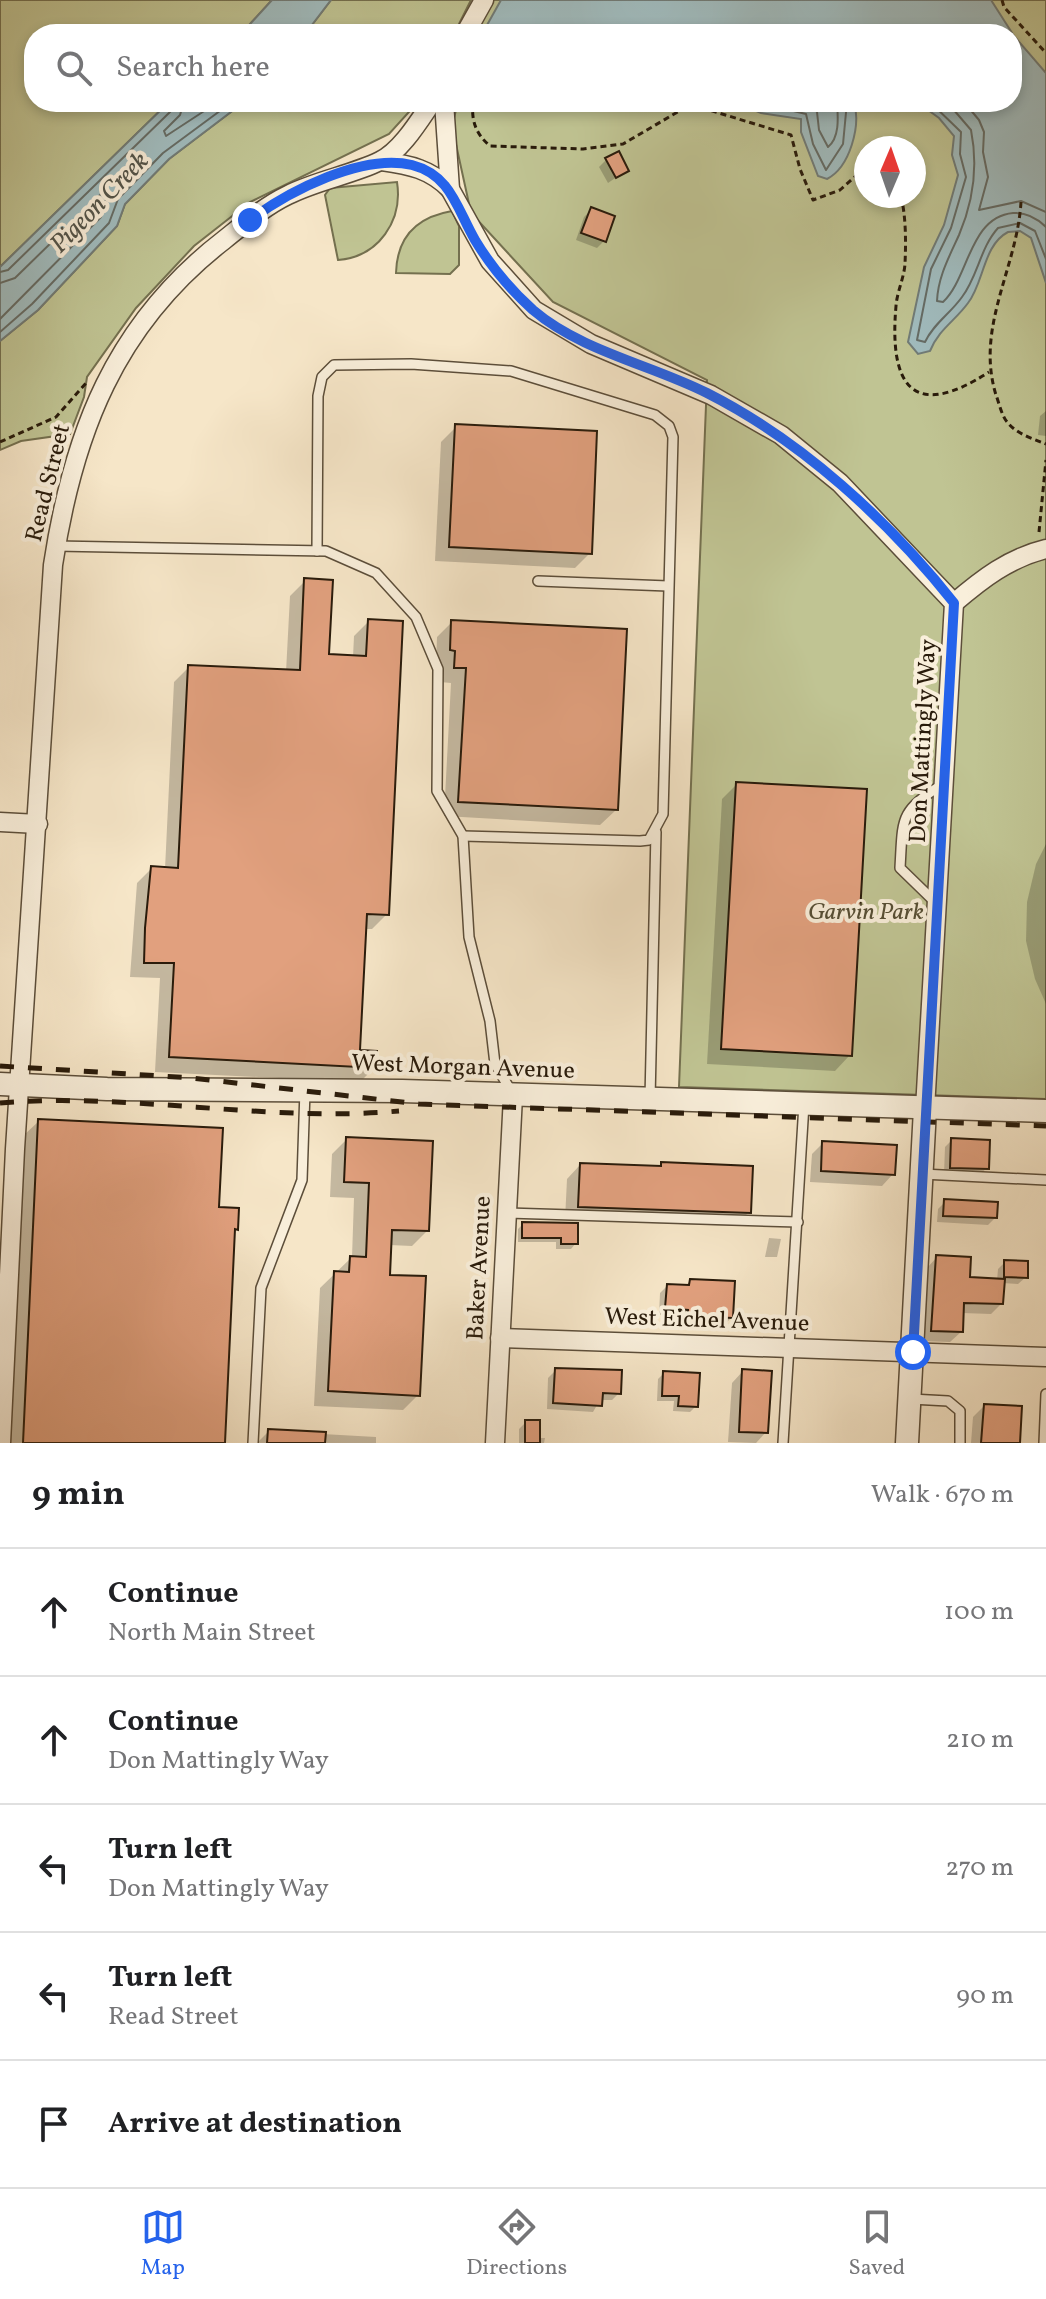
<!DOCTYPE html>
<html lang="en">
<head>
<meta charset="utf-8">
<style>
	body { margin:0; font-family:Vollkorn,serif; background:#f2f2f2; color:#202124 }
	.compass { position:absolute; left:854px; top:136px; width:72px; height:72px; border-radius:50%; background:#fff; box-shadow:0 4px 12px #0003; rotate:2deg }
	.stop { position:absolute; width:24px; height:24px; margin:-18px; border:6px solid #2563eb; border-radius:50%; background:#fff }
	.stop.end { background:#2563eb; border-color:#fff; box-shadow:0 2px 8px #0008 }
	.list { margin:0; padding:0; list-style:none }
	h2 { display:flex; justify-content:space-between; align-items:center; height:104px; margin:0; padding:0 32px; font-size:34px }
	h2 small { font-size:26px; font-weight:400; color:#757577 }
	.list li { display:grid; grid-template-columns:52px 1fr auto; gap:24px; align-items:center; box-sizing:border-box; height:128px; padding:0 32px; border-top:2px solid #e0e0e0 }
	.list b { display:block; font-size:30px; white-space:nowrap }
	.list p { margin:0; font-size:26px; white-space:nowrap; color:#757577 }
	.list em { font-size:26px; font-style:normal; color:#757577 }
	.icon { flex:none; width:44px; height:44px; fill:none; stroke:currentColor; stroke-width:2; stroke-linecap:round; stroke-linejoin:round }
	.map { position:relative; flex:none; width:1046px; height:1443px; overflow:hidden }
	.search { position:absolute; background:#fff; box-shadow:0 4px 12px #0003; left:24px; right:24px; top:24px; height:88px; display:flex; align-items:center; gap:20px; box-sizing:border-box; padding:0 28px; border-radius:32px; color:#757577; font-size:30px }
	.sheet { height:744px; background:#fff }
	nav { display:flex; justify-content:space-around; align-items:center; box-sizing:border-box; height:112px; border-top:2px solid #e0e0e0; background:#fff; font-size:22px; color:#757577 }
	nav a { display:grid; justify-items:center; gap:4px }
	nav .on { color:#2563eb }
	.map>svg:first-child { display:block }
	.green { fill:#c0c493; stroke:#74704f; stroke-width:2; fill-rule:evenodd }
	.water { fill:#a1bdc0; stroke:#717c78; stroke-width:2 }
	.shadow { fill:#0003 }
	.lines { fill:none; stroke-linecap:round; stroke-linejoin:round }
	.shore { stroke:#656c66; stroke-width:2 }
	.building { fill:#e1a07e; stroke:#291b0b; stroke-width:2 }
	.service-casing { stroke:#5c4e3a; stroke-width:12 }
	.minor-casing { stroke:#5c4e3a; stroke-width:21 }
	.tertiary-casing { stroke:#5c4e3a; stroke-width:25 }
	.path { stroke:#291b0b; stroke-width:3; stroke-dasharray:6 4; stroke-linecap:butt }
	.service { stroke:#f9efdb; stroke-width:9 }
	.minor { stroke:#f9efdb; stroke-width:18 }
	.tertiary { stroke:#f9efdb; stroke-width:22 }
	.rail { stroke:#291b0b; stroke-width:5; stroke-dasharray:14 14; stroke-linecap:butt }
	.route { stroke:#2563eb; stroke-width:10 }
	.labels { text-anchor:middle; dominant-baseline:central; stroke-width:8; stroke-linejoin:round; paint-order:stroke }
	.street-label { font-size:24px; fill:#291b0b; stroke:#f9efdb }
	.park-label { font-size:24px; font-style:italic; fill:#564e34; stroke:#f9efdb }
	.water-label { font-size:26px; font-style:italic; fill:#53544a; stroke:#f9efdb }
</style>
</head>
<body>
<div class="map">
<svg width="1046" height="1443" viewBox="0 0 1046 1443">
	<rect width="100%" height="100%" fill="#f6e6c8"/>
	<filter id="stains"><feTurbulence type="fractalNoise" baseFrequency=".0025" numOctaves="4"/><feColorMatrix values="0 0 0 0 .2 0 0 0 0 .09 0 0 0 0 .02 0 0 0 .5 -.17"/></filter>
	<radialGradient id="worn" r=".72"><stop offset=".6" stop-color="#630" stop-opacity="0"/><stop offset="1" stop-color="#630" stop-opacity=".3"/></radialGradient>
	<!-- green -->
	<g class="green">
		<polygon points="0,0 272,0 241,34 34,34 34,102 169,102 0,267"/>
		<polygon points="331,0 471,0 454,34 305,34"/>
		<path d="M493,0H1046V1099L679,1087L707,380L553,302L471,213L452,126L458,102H1012V34H474ZM866,148H914V196H866Z"/>
		<polygon points="244,102 418,102 389,134 250,202 194,246 136,308 87,377 84,397 70,434 21,441 0,450 0,341 38,310 117,226 125,204 169,159"/>
		<path d="M397,182C403,220 379,257 338,260L325,195L330,188Z"/>
		<path d="M452,211L459,226V265L450,274L396,273C397,236 417,217 452,211Z"/>
	</g>
	<!-- water -->
	<g class="water">
		<polygon points="272,0 331,0 305,34 241,34"/>
		<path d="M501,0H991L1014,36L1046,73V283L1031,238L1020,231L1008,232C983,245 984,283 968,303C955,321 939,329 930,351L918,354L908,342L924,267L944,225L958,175L952,155L954,136L939,118L917,102H1012V34H482Z"/>
		<polygon points="169,102 244,102 169,159 125,204 117,226 38,310 0,341 0,267"/>
		<path d="M735,102H854C861,126 850,167 827,179L818,176L801,132V119L761,113Z"/>
	</g>
	<!-- shadow -->
	<g class="shadow">
		<polygon points="606,160 627,170 608,183 599,167"/>
		<polygon points="592,209 604,241 597,248 576,240 584,217"/>
		<polygon points="1046,411 1046,436 1038,435 1040,416"/>
		<polygon points="456,427 590,553 575,568 435,561 441,442"/>
		<polygon points="305,581 327,656 353,657 354,636 369,621 387,914 372,929 364,929 358,1052 375,1067 360,1082 155,1072 160,978 130,977 137,883 152,868 165,869 174,682 189,667 286,672 290,596"/>
		<polygon points="452,622 616,810 600,825 444,816 451,683 440,682 436,665 437,637"/>
		<polygon points="737,784 850,1055 835,1071 707,1064 722,799"/>
		<polygon points="1046,844 1046,1004 1035,979 1026,941 1027,902 1036,864"/>
		<polygon points="39,1121 217,1208 236,1229 233,1232 223,1443 10,1443 23,1136"/>
		<polygon points="347,1139 428,1230 412,1246 389,1245 388,1276 418,1395 403,1410 314,1406 320,1288 352,1257 354,1198 330,1197 332,1154"/>
		<polygon points="952,1140 987,1168 979,1175 944,1174 945,1147"/>
		<polygon points="823,1143 893,1174 882,1186 810,1182 812,1154"/>
		<polygon points="580,1165 749,1212 735,1226 565,1220 567,1179"/>
		<polygon points="945,1202 995,1218 988,1225 937,1222 938,1209"/>
		<polygon points="523,1224 576,1243 571,1249 556,1249 556,1242 518,1242 518,1229"/>
		<polygon points="769,1238 781,1239 777,1257 765,1257"/>
		<polygon points="937,1257 968,1279 997,1281 998,1269 1005,1262 1026,1277 1018,1284 1002,1283 1001,1304 991,1314 962,1313 961,1332 950,1342 922,1341 927,1268"/>
		<polygon points="690,1281 731,1318 724,1325 681,1322 682,1316 659,1315 660,1293 667,1286 685,1287"/>
		<polygon points="556,1370 619,1393 612,1400 600,1400 593,1412 547,1409 548,1378"/>
		<polygon points="743,1371 766,1432 756,1443 728,1442 732,1383"/>
		<polygon points="664,1373 696,1406 690,1412 673,1411 674,1401 657,1401 658,1379"/>
		<polygon points="984,1406 1018,1443 971,1443 973,1417"/>
		<polygon points="526,1422 538,1438 545,1438 544,1443 519,1443 519,1429"/>
		<polygon points="269,1431 376,1437 376,1443 257,1443"/>
	</g>
	<g class="lines">
		<!-- shore -->
		<g class="shore">
			<polyline points="184,102 180,115 164,131 166,136 218,102"/>
			<polyline points="756,102 806,114 813,144 826,170 843,144 847,102"/>
			<path d="M806,102L817,112L819,130L828,147C840,137 838,117 837,102"/>
			<path d="M930,102L961,132L960,154L966,177L951,228L931,269L917,340L925,342C934,323 950,314 962,297C978,276 980,248 998,228L1020,223L1035,231L1046,259"/>
			<path d="M947,102L971,130C978,165 973,202 959,235C949,257 938,277 937,301L943,302C969,278 969,217 1013,213C1026,212 1037,218 1046,227"/>
			<polyline points="964,102 979,120 984,132 983,152 988,177 979,210 1021,201 1046,212"/>
			<polyline points="0,272 8,270 171,111 174,102"/>
			<polyline points="0,283 15,278 101,194 107,195 101,217 0,319"/>
			<polyline points="0,332 32,304 109,223 118,199 163,153 232,102"/>
		</g>
	</g>
	<!-- building -->
	<g class="building">
		<polygon points="619,151 629,171 616,178 605,158"/>
		<polygon points="591,207 615,216 606,242 581,233"/>
		<polygon points="455,424 597,431 592,554 449,547"/>
		<polygon points="304,578 333,580 329,654 366,656 368,619 403,621 389,915 367,914 360,1050 377,1051 377,1068 169,1057 174,963 144,963 145,928 151,866 178,868 188,665 300,670"/>
		<polygon points="451,620 627,629 618,810 458,802 466,668 454,668 455,651 450,650"/>
		<polygon points="736,782 867,789 852,1056 721,1049"/>
		<polygon points="38,1119 223,1128 219,1207 239,1208 238,1230 235,1229 225,1443 23,1443"/>
		<polygon points="346,1137 433,1141 429,1231 392,1230 390,1275 426,1276 420,1396 328,1391 334,1271 349,1272 350,1256 366,1257 369,1183 344,1182"/>
		<polygon points="951,1138 990,1140 989,1169 950,1168"/>
		<polygon points="822,1141 897,1145 895,1175 821,1171"/>
		<polygon points="661,1162 753,1166 751,1213 578,1207 580,1163 661,1166"/>
		<polygon points="944,1199 998,1202 997,1218 943,1216"/>
		<polygon points="522,1222 578,1223 578,1244 561,1244 561,1238 522,1238"/>
		<polygon points="936,1255 971,1257 970,1277 1005,1279 1003,1304 964,1303 963,1332 931,1331"/>
		<polygon points="1004,1260 1028,1261 1028,1278 1004,1277"/>
		<polygon points="690,1279 735,1281 733,1318 688,1316 688,1310 665,1308 667,1284 689,1285"/>
		<polygon points="555,1368 622,1370 621,1394 603,1393 602,1406 553,1403"/>
		<polygon points="742,1369 772,1371 768,1433 739,1432"/>
		<polygon points="663,1371 700,1373 698,1407 678,1406 679,1396 662,1396"/>
		<polygon points="984,1404 1022,1406 1020,1443 981,1443"/>
		<rect x="525" y="1420" width="15" height="23"/>
		<polygon points="268,1429 326,1432 325,1443 267,1443"/>
	</g>
	<g class="lines">
		<defs>
			<g id="service">
				<polyline points="56,546 326,551 376,573 416,617 438,669 437,791 463,836 469,937 490,1021 495,1064 511,1091"/>
				<polyline points="317,551 318,396 322,377 334,365 411,364 511,371 655,415 669,426 673,437 663,814 649,840 640,841 463,836"/>
				<polyline points="538,581 668,586"/>
				<path d="M936,903L900,868C903,817 899,812 943,784"/>
				<polyline points="650,1099 656,832"/>
				<polyline points="922,1174 1046,1180"/>
				<polyline points="507,1213 798,1222"/>
				<polyline points="911,1399 948,1401 960,1411 960,1443"/>
				<polyline points="253,1443 261,1288 302,1180 305,1090"/>
				<polyline points="783,1443 804,1104"/>
				<polyline points="1044,1443 1046,1394"/>
			</g>
			<g id="minor">
				<polyline points="465,34 484,0"/>
				<polyline points="444,102 450,189 490,261 534,310 591,344 711,395 781,435 840,483 954,603 925,1109"/>
				<path d="M382,161C410,165 430,169 450,189"/>
				<path d="M954,603C982,579 1009,558 1046,549"/>
				<polyline points="0,822 38,824"/>
				<polyline points="500,1338 1046,1357"/>
				<path d="M1,1443L15,1149L53,565C73,433 115,324 224,240C244,224 265,206 288,195C318,180 351,175 380,161C401,151 419,121 432,102"/>
				<polyline points="495,1443 513,1096"/>
			</g>
			<g id="tertiary">
				<polyline points="0,1084 107,1089 402,1091 1046,1111"/>
				<polyline points="907,1443 925,1109"/>
			</g>
		</defs>
		<!-- service casing -->
		<use href="#service" class="service-casing"/>
		<!-- minor casing -->
		<use href="#minor" class="minor-casing"/>
		<!-- tertiary casing -->
		<use href="#tertiary" class="tertiary-casing"/>
		<!-- path -->
		<g class="path">
			<polyline points="1002,0 1004,7 1046,53"/>
			<path d="M473,102C471,121 476,134 490,146L583,149L623,144L681,110H709L791,135L800,169L813,200L840,190L866,167"/>
			<path d="M901,196C906,217 906,242 905,264C904,278 897,292 896,306C889,385 912,422 989,372"/>
			<path d="M1021,202C1017,269 975,327 996,395C999,403 1002,417 1008,423C1017,434 1033,439 1046,444"/>
			<polyline points="0,442 56,417 87,382"/>
			<polyline points="1039,532 1046,460"/>
		</g>
		<!-- service -->
		<use href="#service" class="service"/>
		<!-- minor -->
		<use href="#minor" class="minor"/>
		<!-- tertiary -->
		<use href="#tertiary" class="tertiary"/>
		<!-- rail -->
		<g class="rail">
			<polyline points="0,1066 192,1078 419,1104 1046,1126"/>
			<path d="M0,1103C133,1092 266,1123 399,1111"/>
		</g>
	</g>
	<g class="lines">
		<!-- route -->
		<path class="route" d="M250,220C289,191 363,153 412,165C451,175 457,209 475,240C490,265 511,290 533,310C581,351 652,365 707,393C802,441 889,521 954,603L913,1352"/>
	</g>
	<g class="labels">
		<!-- street labels -->
		<g class="street-label">
			<text transform="translate(49 483) rotate(-76)">Read Street</text>
			<text transform="translate(924 741) rotate(-87)">Don Mattingly Way</text>
			<text transform="translate(463 1068) rotate(2)">West Morgan Avenue</text>
			<text transform="translate(480 1268) rotate(-87)">Baker Avenue</text>
			<text transform="translate(707 1321) rotate(2)">West Eichel Avenue</text>
		</g>
		<!-- park labels -->
		<g class="park-label">
			<text x="866" y="913">Garvin Park</text>
		</g>
		<!-- water labels -->
		<g class="water-label">
			<text transform="translate(100 203) rotate(-46)">Pigeon Creek</text>
		</g>
	</g>
	<rect width="100%" height="100%" filter="url(#stains)"/>
	<rect width="100%" height="100%" fill="url(#worn)"/>
</svg>
<svg class="compass" viewBox="-18 -18 36 36"><path d="M0-13l5 13h-10z" fill="#e53935"/><path d="M0 13l5-13h-10z" fill="#757577"/></svg>
<div class="stop" style="left:913px;top:1352px"></div>
<div class="stop end" style="left:250px;top:220px"></div>
<div class="search"><svg class="icon" aria-label="search" viewBox="0 0 24 24"><circle cx="10" cy="10" r="6"/><path d="M15 15l6 6"/></svg>Search here</div>
</div>
<section class="sheet">
<h2>9 min<small>Walk · 670 m</small></h2>
<ul class="list">
<li><svg class="icon" aria-label="ahead" viewBox="0 0 24 24"><path d="M12 20V5M6 11l6-6 6 6"/></svg><div><b>Continue</b><p>North Main Street</p></div><em>100 m</em></li>
<li><svg class="icon" aria-label="ahead" viewBox="0 0 24 24"><path d="M12 20V5M6 11l6-6 6 6"/></svg><div><b>Continue</b><p>Don Mattingly Way</p></div><em>210 m</em></li>
<li><svg class="icon" aria-label="left" viewBox="0 0 24 24"><path d="M17 20v-9H6M10 6l-5 5 5 5"/></svg><div><b>Turn left</b><p>Don Mattingly Way</p></div><em>270 m</em></li>
<li><svg class="icon" aria-label="left" viewBox="0 0 24 24"><path d="M17 20v-9H6M10 6l-5 5 5 5"/></svg><div><b>Turn left</b><p>Read Street</p></div><em>90 m</em></li>
<li><svg class="icon" aria-label="arrive" viewBox="0 0 24 24"><path d="M6 21V4h12l-3 4 3 4H6"/></svg><div><b>Arrive at destination</b></div></li>
</ul>
</section>
<nav>
<a class="on"><svg class="icon" aria-label="map" viewBox="0 0 24 24"><path d="M3 6l6-2 6 2 6-2v14l-6 2-6-2-6 2zM9 4v14M15 6v14"/></svg>Map</a>
<a><svg class="icon" aria-label="directions" viewBox="0 0 24 24"><path d="M12 3l9 9-9 9-9-9zM9 14v-3h6M13 9l2 2-2 2"/></svg>Directions</a>
<a><svg class="icon" aria-label="saved" viewBox="0 0 24 24"><path d="M7 4h10v16l-5-4-5 4z"/></svg>Saved</a>
</nav>
</body>
</html>
